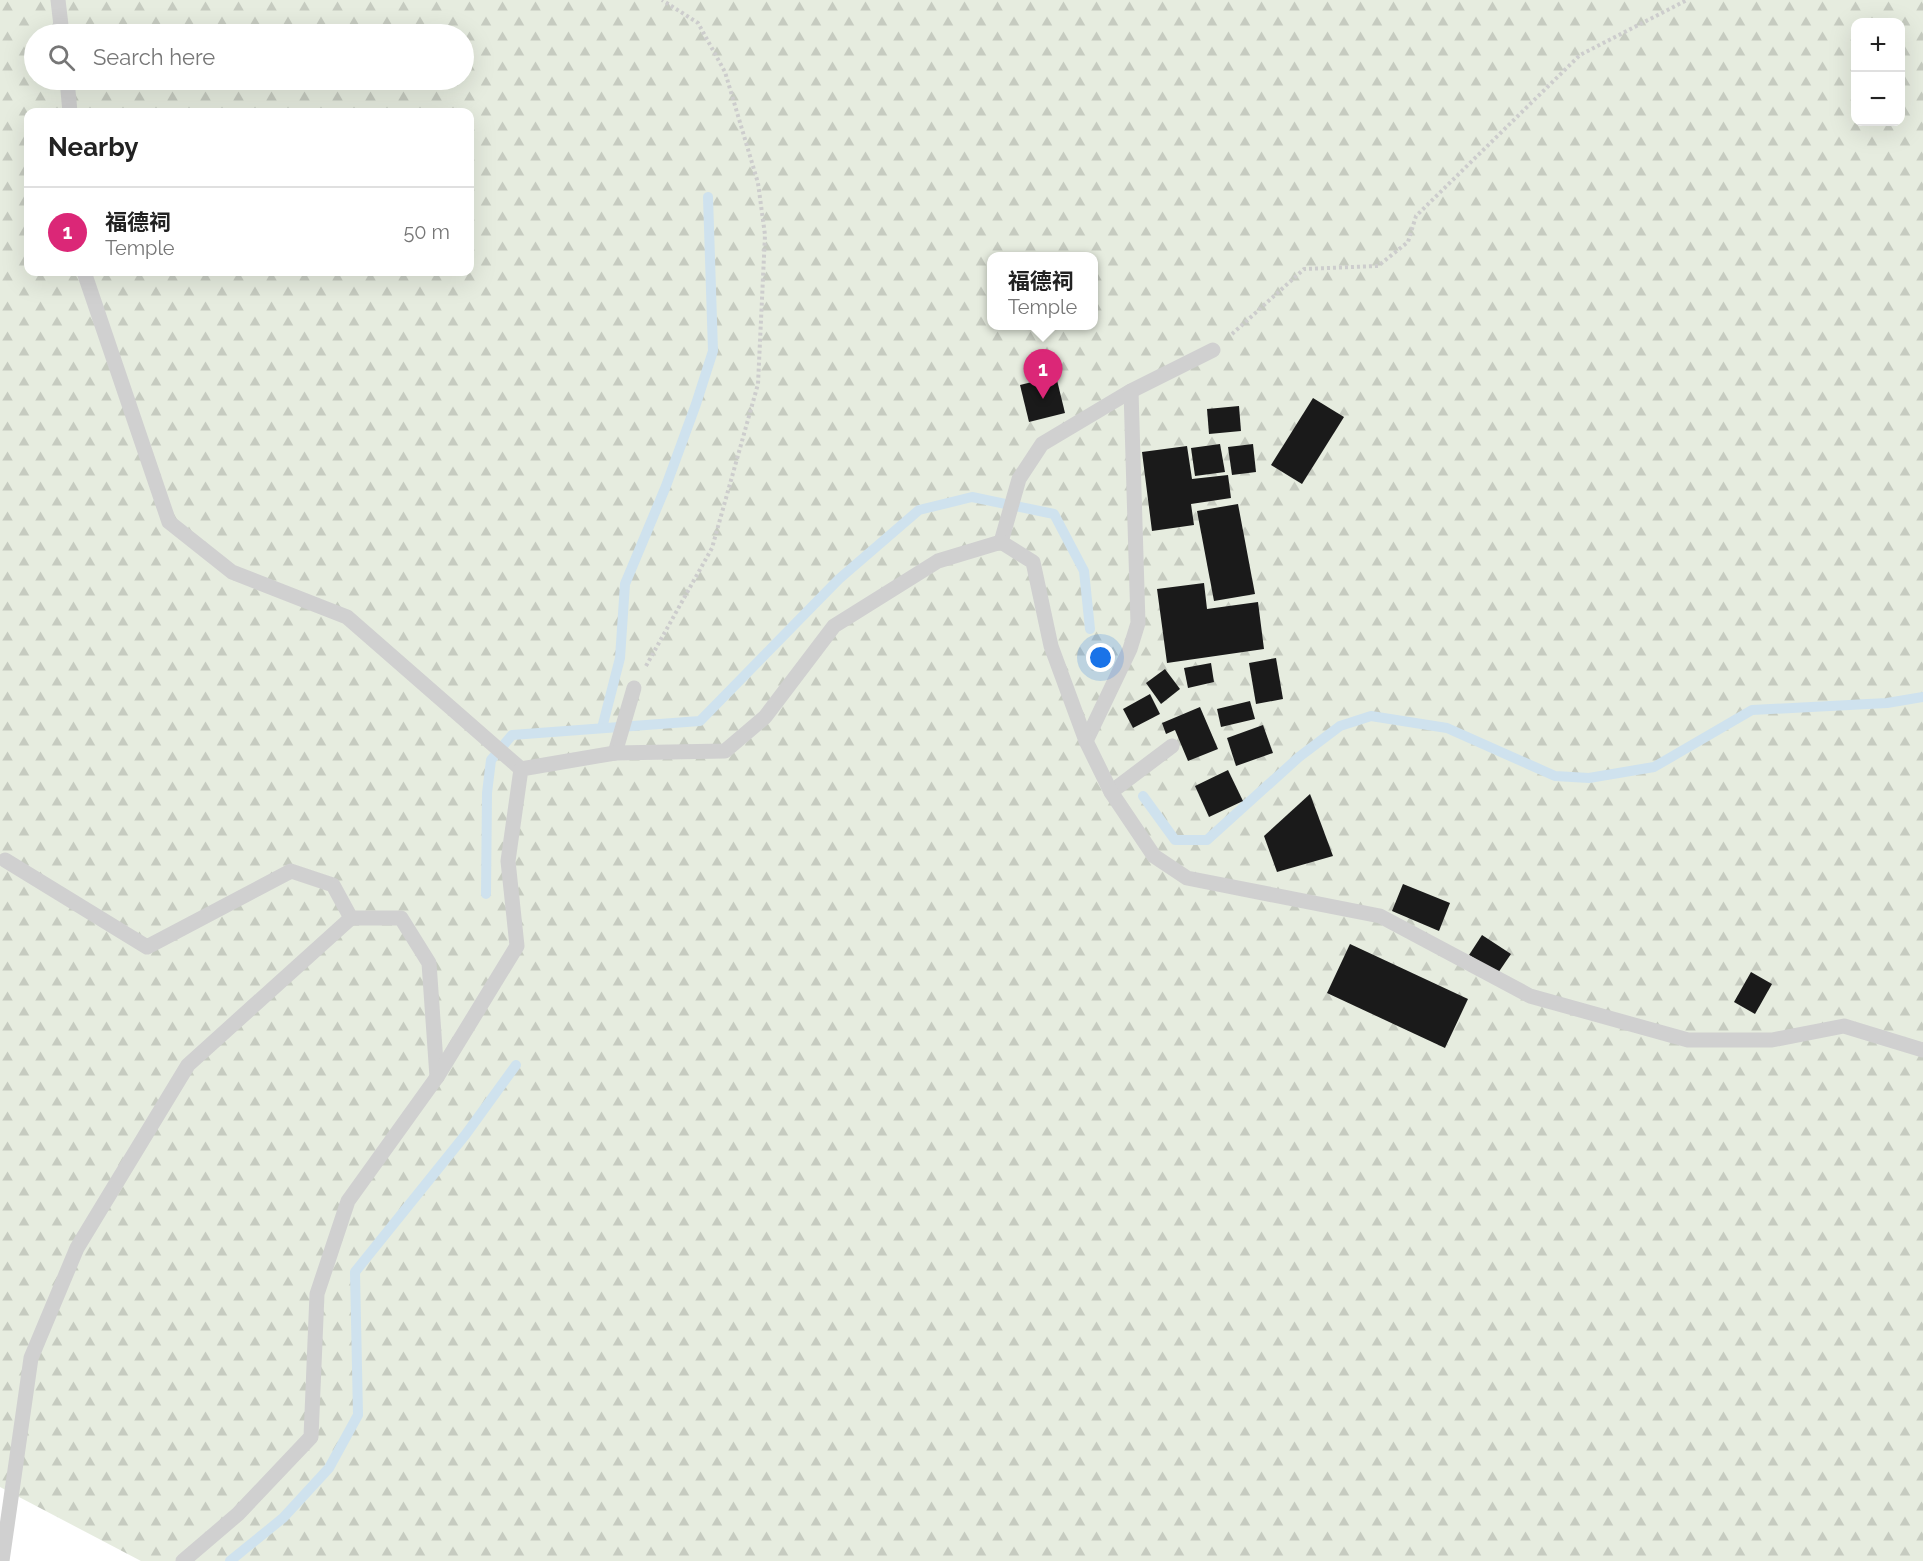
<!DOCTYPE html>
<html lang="en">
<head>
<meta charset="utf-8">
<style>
	body { margin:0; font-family:Raleway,"Noto Sans TC",sans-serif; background:#f2f2f2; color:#222 }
	.controls { position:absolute; right:18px; top:18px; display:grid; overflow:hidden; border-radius:12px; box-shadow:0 6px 24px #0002 }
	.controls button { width:54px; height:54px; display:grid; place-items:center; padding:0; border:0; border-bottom:2px solid #e0e0e0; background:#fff; color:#222; font:30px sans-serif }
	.you { position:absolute; left:1101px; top:658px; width:21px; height:21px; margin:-15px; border:4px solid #fff; border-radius:50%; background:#1a73e8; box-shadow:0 0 0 9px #1a73e833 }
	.badge { display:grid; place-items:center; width:39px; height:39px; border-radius:50%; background:#db2777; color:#fff; font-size:20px; font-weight:700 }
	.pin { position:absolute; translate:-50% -50px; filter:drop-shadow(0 2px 3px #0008) }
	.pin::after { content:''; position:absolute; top:32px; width:21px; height:18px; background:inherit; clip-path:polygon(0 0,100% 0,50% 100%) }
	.popup { position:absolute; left:987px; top:252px; width:111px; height:78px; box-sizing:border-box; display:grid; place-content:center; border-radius:12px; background:#fff; filter:drop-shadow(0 2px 4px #0005); font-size:20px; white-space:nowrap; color:#767676 }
	.popup b { font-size:22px; color:#222 }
	.popup::after { content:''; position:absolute; left:50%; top:100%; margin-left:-12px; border:12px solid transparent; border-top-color:#fff }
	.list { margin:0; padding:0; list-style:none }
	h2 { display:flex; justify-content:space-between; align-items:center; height:78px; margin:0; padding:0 24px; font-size:26px }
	h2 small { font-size:20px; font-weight:400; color:#767676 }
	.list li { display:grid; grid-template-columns:39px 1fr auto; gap:18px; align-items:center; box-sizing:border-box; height:90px; padding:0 24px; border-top:2px solid #e0e0e0 }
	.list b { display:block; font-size:22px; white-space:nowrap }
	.list p { margin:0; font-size:20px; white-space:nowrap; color:#767676 }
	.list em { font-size:20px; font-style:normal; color:#767676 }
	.icon { flex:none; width:33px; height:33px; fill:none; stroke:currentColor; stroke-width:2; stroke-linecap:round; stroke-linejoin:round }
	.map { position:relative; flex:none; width:1923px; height:1561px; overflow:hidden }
	.search { position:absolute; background:#fff; box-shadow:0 6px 24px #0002; left:24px; top:24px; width:450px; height:66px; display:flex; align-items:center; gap:15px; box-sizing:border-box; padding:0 21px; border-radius:33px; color:#767676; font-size:22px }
	.panel { position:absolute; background:#fff; box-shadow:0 6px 24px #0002; left:24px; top:108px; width:450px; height:168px; border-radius:12px }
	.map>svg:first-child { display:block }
	.forest { fill:url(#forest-firs); fill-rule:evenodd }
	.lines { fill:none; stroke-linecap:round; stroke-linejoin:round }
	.stream { stroke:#cfe2ee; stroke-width:10 }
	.building { fill:#1a1a1a }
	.path { stroke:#cdcdcd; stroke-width:4; stroke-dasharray:3 3; stroke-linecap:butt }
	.service { stroke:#d0d0d0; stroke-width:15 }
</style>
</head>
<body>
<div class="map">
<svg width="1923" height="1561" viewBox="0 0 1923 1561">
	<defs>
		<pattern id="forest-firs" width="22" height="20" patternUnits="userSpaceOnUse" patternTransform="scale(1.5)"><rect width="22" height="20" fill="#e6ecdf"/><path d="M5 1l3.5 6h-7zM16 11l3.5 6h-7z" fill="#c6cbc0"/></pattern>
	</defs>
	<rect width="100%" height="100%" fill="#fff"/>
	<!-- forest -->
	<path class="forest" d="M0,0H1923V1561H141L0,1487ZM1856,22H1900V122H1856ZM34,34H464V80H34ZM28,112H470V272H28ZM992,256H1094V326H992Z"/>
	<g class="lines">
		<!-- stream -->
		<g class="stream">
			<polyline points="602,728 620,658 625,584 666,486 696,404 713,351 708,197"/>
			<polyline points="1143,796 1175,840 1207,840 1299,757 1340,726 1371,716 1447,728 1555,776 1589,778 1654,767 1752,710 1887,703 1923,697"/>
			<polyline points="486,894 487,793 491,760 512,735 700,721 839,579 919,510 972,497 1054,514 1084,571 1090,629"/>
			<polyline points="230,1561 283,1518 329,1468 358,1415 355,1272 466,1134 516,1065"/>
		</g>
	</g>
	<!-- building -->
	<g class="building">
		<polygon points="1056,376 1065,413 1029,422 1020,385"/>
		<polygon points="1313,398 1344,417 1302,484 1271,465"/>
		<polygon points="1239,406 1241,431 1209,434 1207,409"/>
		<polygon points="1220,444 1225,472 1195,476 1191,448"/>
		<polygon points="1253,444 1256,472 1232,475 1228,447"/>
		<polygon points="1187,446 1192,479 1228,475 1231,498 1191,504 1194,525 1152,531 1142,452"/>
		<polygon points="1238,504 1255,594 1214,601 1197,511"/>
		<polygon points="1204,583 1207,609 1258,602 1264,649 1167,663 1157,589"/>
		<polygon points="1276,658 1283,699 1256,704 1249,663"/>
		<polygon points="1211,663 1214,682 1188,688 1184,668"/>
		<polygon points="1165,669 1180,689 1161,704 1146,683"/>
		<polygon points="1150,694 1160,714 1133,728 1123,709"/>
		<polygon points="1250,701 1255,719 1221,727 1217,709"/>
		<polygon points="1200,707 1218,749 1188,761 1175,730 1166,734 1162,723"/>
		<polygon points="1263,725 1273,753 1236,766 1227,738"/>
		<polygon points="1228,770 1243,801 1209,817 1195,786"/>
		<polygon points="1310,794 1333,856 1277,872 1264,836"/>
		<polygon points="1403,884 1450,903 1439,931 1392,911"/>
		<polygon points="1482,935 1511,954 1498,973 1469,955"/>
		<polygon points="1350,944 1468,999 1445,1048 1327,993"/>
		<polygon points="1751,972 1772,984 1755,1014 1734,1002"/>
	</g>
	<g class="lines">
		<!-- path -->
		<g class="path">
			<polyline points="1232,334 1304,269 1378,266 1408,242 1416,216 1580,55 1687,0"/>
			<polyline points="646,666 712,548 758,384 765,235 758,183 725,72 698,23 662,0"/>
		</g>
		<!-- service -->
		<g class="service">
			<polyline points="58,0 62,34"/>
			<polyline points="67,80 70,112"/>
			<polyline points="84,272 169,522 232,572 347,617 521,769"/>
			<polyline points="1001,542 1019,479 1042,444 1131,391 1213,350"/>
			<polyline points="1086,741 1130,649 1138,623 1131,391"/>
			<polyline points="615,753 634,688"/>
			<polyline points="1111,792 1172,746"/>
			<polyline points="5,860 147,947 291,871 333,885 351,918 401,918 429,963 437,1077"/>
			<polyline points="2,1561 31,1358 77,1248 188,1065 351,918"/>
			<polyline points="183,1561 238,1514 311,1437 317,1294 348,1201 437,1077 517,946 508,861 521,769 615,753 725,751 765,717 834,626 938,561 1001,542 1033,562 1051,646 1086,741 1111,792 1154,856 1187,878 1380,916 1530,996 1688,1040 1772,1040 1844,1026 1923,1050"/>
		</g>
	</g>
</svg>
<div class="controls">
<button>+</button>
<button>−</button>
</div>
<div class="you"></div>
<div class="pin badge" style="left:1043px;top:399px">1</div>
<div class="popup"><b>福德祠</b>Temple</div>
<div class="search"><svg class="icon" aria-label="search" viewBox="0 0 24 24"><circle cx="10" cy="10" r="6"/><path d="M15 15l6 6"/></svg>Search here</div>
<section class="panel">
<h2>Nearby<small></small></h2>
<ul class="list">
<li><span class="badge">1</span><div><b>福德祠</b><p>Temple</p></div><em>50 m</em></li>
</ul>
</section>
</div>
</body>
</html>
